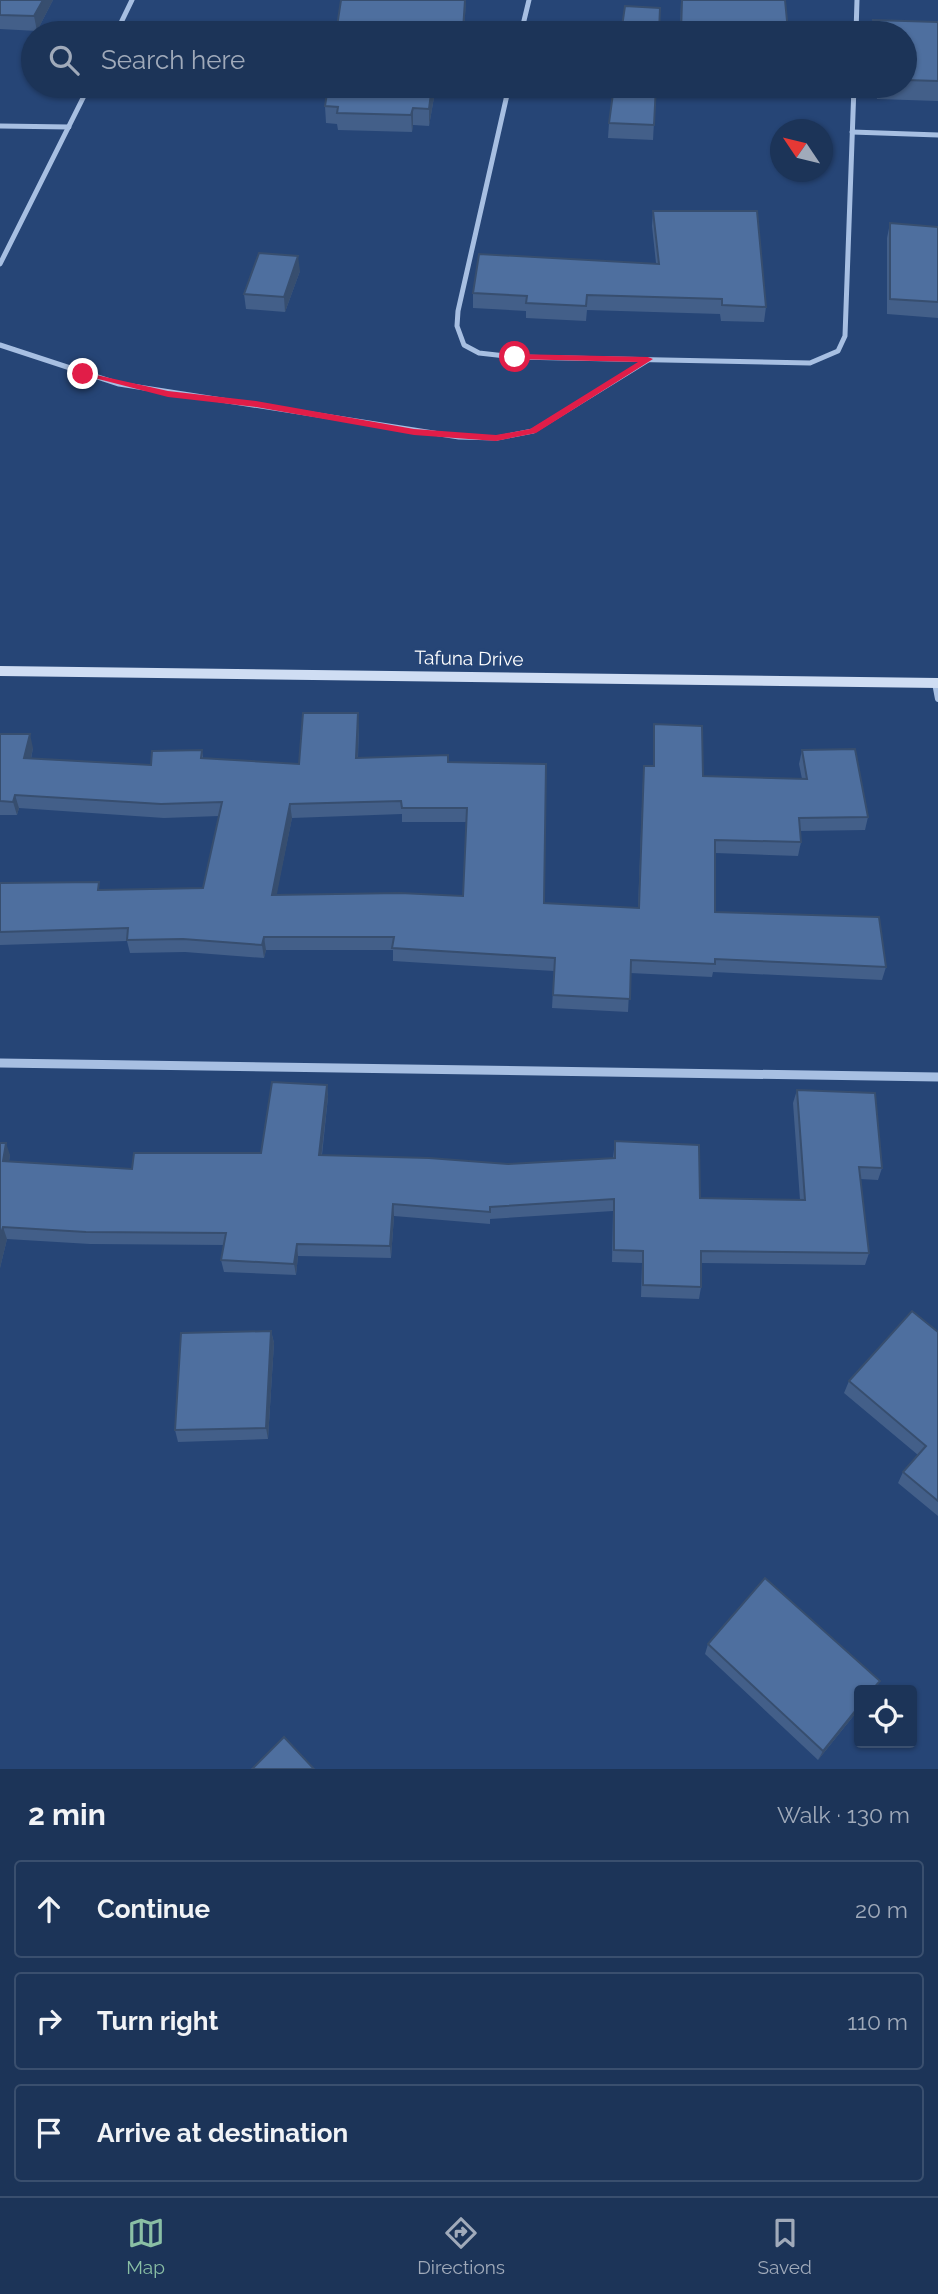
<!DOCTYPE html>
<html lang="en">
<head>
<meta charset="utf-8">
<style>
	body { margin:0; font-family:Raleway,sans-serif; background:#253c5e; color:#f1f3f6 }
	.controls { position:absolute; right:21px; bottom:21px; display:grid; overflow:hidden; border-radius:7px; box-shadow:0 2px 5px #0004 }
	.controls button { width:63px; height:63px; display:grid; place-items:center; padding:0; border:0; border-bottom:2px solid #3a4f6e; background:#1c3458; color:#f1f3f6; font:35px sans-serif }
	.compass { position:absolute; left:770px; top:119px; width:63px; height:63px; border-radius:50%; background:#1c3458; box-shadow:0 2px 5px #0004; rotate:305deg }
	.stop { position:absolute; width:21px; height:21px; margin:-16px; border:5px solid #e11d48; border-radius:50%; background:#fff }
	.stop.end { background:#e11d48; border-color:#fff; box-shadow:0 2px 7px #0008 }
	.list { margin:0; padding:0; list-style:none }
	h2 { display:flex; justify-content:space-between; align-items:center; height:91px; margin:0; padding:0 28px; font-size:30px }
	h2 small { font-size:23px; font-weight:400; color:#a0aaba }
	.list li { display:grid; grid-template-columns:46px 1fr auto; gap:21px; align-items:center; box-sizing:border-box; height:98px; margin:0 14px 14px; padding:0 14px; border:2px solid #3a4f6e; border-radius:7px }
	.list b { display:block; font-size:26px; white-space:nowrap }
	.list em { font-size:23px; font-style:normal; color:#a0aaba }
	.icon { flex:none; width:38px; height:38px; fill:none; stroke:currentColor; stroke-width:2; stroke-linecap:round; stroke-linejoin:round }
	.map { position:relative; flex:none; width:938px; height:1769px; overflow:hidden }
	.search { position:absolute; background:#1c3458; box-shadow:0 2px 5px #0004; left:21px; right:21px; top:21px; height:77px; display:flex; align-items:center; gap:18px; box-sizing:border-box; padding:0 24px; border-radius:38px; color:#a0aaba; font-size:26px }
	.sheet { height:427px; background:#1c3458 }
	nav { display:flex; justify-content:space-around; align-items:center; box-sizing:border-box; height:98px; border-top:2px solid #3a4f6e; background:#1c3458; font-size:19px; color:#a0aaba }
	nav a { display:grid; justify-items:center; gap:4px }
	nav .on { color:#8abfa5 }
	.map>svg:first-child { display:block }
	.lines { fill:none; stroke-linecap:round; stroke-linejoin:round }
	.minor-far2 { stroke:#a7bfe2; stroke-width:5 }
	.minor-far1 { stroke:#a7bfe2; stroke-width:6 }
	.minor { stroke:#a7bfe2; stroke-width:9 }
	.secondary { fill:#cfddf3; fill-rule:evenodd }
	.wall { fill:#435f89; fill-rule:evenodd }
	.shaded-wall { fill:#374e6f }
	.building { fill:#4e6f9f; stroke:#374e6f; stroke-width:2; fill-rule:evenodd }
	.route { fill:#e11d48 }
	.labels { text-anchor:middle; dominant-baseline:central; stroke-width:6; stroke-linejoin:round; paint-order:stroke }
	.street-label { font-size:19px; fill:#fff; stroke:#264576 }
</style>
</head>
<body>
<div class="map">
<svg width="938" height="1769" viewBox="0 0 938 1769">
	<rect width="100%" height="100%" fill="#264576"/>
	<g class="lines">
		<!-- minor-far2 -->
		<g class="minor-far2">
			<polyline points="116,33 132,0"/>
			<polyline points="521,33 529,0"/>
			<polyline points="856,33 857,0"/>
			<polyline points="509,86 458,311 457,326 464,345 479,353 515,357 810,363 838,351 845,336 854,86"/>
			<polyline points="0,126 69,127"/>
			<polyline points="852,132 938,135"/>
			<polyline points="0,264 89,86"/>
			<polyline points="0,345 119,384 459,437 497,438 533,431 648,360"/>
		</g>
		<!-- minor-far1 -->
		<polyline class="minor-far1" points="935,683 938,699"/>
		<!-- minor -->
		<polyline class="minor" points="0,1063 938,1077"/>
		<!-- secondary -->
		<polygon class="secondary" points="0,666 938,678 938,688 0,676"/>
	</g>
	<!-- wall -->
	<g class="wall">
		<polygon points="0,0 53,0 37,31 0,29"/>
		<polygon points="341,0 466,0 464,33 336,33"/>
		<polygon points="681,0 785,0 788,33 680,33"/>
		<polygon points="873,20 938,22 938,101 877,99 875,86 905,86 905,33 871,33"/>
		<polygon points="328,86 436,86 429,126 413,125 412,132 338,130 337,124 326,123 325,106"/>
		<polygon points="656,86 653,140 608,138 609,123"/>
		<polygon points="653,211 766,307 764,322 721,321 720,314 587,310 586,321 526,318 526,311 473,308 473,293 656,263 652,226"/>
		<polygon points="890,223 938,227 938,318 887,314 887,238"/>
		<polygon points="300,271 285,312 246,309 244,294"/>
		<path d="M654,724L703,776L802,779L799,764L802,750L868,817L865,830L800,831L801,842L798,856L715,853V912L886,967L882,980L713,972L712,977L630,973L628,1012L552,1008L554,971L393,961V950H266L264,958L185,952L130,953L127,941L0,945V883L101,890L203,888L219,816L164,818L19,808L17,815H0V734L33,748L31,759L151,765L202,750L203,758L299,764L359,726L358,758L448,762L544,903L638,908L643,780L644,766H653V738ZM402,814V822H466L463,896L276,895L292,818Z"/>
		<polygon points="327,1085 328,1097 322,1155 508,1164 613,1158 615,1141 700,1198 800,1200 793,1103 797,1090 882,1168 878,1180 860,1179 869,1253 865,1265 701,1263 701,1287 699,1299 641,1297 642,1263 612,1262 613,1211 490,1219 490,1224 394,1216 391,1258 298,1256 296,1275 224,1272 221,1260 224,1245 90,1244 7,1239 0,1268 0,1143 10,1155 9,1161 132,1169 261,1153"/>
		<polygon points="271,1331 274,1343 268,1439 178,1442 175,1430"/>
		<polygon points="938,1332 938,1516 898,1483 903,1472 918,1455 844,1393 849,1381"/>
		<polygon points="708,1644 880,1681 875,1690 859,1690 859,1709 818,1760 705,1654"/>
	</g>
	<!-- shaded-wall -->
	<g class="shaded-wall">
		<polygon points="43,0 53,0 37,31 34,16"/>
		<polygon points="465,0 466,0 464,33 463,33"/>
		<polygon points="432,86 436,86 429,126 429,109"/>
		<polygon points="413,108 413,125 412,132 411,115"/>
		<polygon points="298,256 300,271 285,312 284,297"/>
		<polygon points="358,713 359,726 357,772 356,758"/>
		<polygon points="30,734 33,748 28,772 24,758"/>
		<polygon points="15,795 19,808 17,815 13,802"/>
		<polygon points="290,804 292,818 274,909 272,895"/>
		<polygon points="264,937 266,950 264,958 262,945"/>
		<polygon points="327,1085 328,1097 320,1168 319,1155"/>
		<polygon points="6,1143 10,1155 7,1173 3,1161"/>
		<polygon points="393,1204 394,1216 391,1258 390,1246"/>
		<polygon points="3,1227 7,1239 0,1268 0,1237"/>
		<polygon points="297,1244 298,1256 296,1275 294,1264"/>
		<polygon points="271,1331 274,1343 268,1439 266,1428"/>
		<polygon points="859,1706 859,1709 818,1760 823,1751"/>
	</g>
	<!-- building -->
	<g class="building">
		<polygon points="0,0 43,0 34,16 0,15"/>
		<polygon points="341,0 465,0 463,30 442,29 441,33 336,33"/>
		<polygon points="682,0 785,0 788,31 758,30 758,33 681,32"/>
		<polygon points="625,6 660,8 659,33 621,33"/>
		<polygon points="873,20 938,22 938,81 905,80 905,33 875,33"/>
		<polygon points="328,86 432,86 429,109 413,108 411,115 337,113 338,107 325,106"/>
		<polygon points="614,86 656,86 654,125 609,123"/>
		<polygon points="653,211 757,211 766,307 722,305 722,299 587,295 586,306 526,303 527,296 473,293 479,254 659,264"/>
		<polygon points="890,223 938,227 938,302 890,299"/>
		<polygon points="259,253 298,256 284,297 244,294"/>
		<path d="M303,713H358L356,758L448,755V762L546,764L544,903L639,908L644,766H654V724L702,726L703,776L807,779L802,750L855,749L868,817L799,818L801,842L715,840V912L879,917L886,967L715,959V964L631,960L630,999L553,995L555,958L392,948L394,937H264L262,945L183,939L127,940L128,928L0,932V883L99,882L98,890L203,888L222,802L161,804L15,795L13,802L0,801V734H30L24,758L151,765L152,751L202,750L201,758L299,764ZM401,801L402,808H467L463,896L400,893L272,895L290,804Z"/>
		<polygon points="272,1082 327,1085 319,1155 429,1158 508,1164 615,1158 615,1141 699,1145 700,1198 805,1200 797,1090 875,1093 882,1168 859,1167 869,1253 701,1251 701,1287 643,1285 643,1251 614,1250 614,1199 490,1207 490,1212 393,1204 390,1246 297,1244 294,1264 221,1260 226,1233 86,1232 3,1227 0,1237 0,1143 6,1143 3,1161 132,1169 134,1153 261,1153"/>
		<polygon points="912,1311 938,1332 938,1501 903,1472 926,1446 849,1381"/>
		<polygon points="271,1331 266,1428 175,1430 181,1333"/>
		<polygon points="765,1578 880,1681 872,1690 859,1690 859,1706 823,1751 708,1644"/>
		<polygon points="284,1737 314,1769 252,1769"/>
	</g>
	<!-- route -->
	<polygon class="route" points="515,354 648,357 653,359 536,433 496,441 414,435 256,407 168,397 79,374 83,372 168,391 256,401 414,429 496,435 530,429 638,362 512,359"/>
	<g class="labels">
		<!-- street labels -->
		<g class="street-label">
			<text transform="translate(469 658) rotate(1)">Tafuna Drive</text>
		</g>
	</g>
</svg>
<div class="controls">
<button><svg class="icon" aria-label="locate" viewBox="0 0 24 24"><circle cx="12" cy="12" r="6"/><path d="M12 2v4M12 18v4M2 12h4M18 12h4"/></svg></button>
</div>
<svg class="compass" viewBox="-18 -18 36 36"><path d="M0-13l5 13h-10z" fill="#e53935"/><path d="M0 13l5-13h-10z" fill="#a0aaba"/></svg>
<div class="stop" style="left:515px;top:357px"></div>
<div class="stop end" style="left:83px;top:374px"></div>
<div class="search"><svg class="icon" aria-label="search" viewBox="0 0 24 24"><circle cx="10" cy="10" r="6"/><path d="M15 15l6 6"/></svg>Search here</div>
</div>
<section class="sheet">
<h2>2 min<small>Walk · 130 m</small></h2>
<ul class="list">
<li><svg class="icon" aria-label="ahead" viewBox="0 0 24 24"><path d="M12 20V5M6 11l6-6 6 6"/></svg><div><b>Continue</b></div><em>20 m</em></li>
<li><svg class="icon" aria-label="right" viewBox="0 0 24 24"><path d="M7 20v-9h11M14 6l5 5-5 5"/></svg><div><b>Turn right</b></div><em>110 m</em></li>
<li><svg class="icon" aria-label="arrive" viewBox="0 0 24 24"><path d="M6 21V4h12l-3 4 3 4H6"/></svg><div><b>Arrive at destination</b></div></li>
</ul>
</section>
<nav>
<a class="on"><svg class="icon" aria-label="map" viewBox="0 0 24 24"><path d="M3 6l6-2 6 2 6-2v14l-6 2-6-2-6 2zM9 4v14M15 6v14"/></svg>Map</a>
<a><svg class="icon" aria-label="directions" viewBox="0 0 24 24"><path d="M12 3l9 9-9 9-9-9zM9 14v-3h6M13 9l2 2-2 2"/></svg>Directions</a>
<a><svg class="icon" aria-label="saved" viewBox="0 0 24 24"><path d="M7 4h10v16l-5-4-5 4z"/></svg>Saved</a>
</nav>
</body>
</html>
